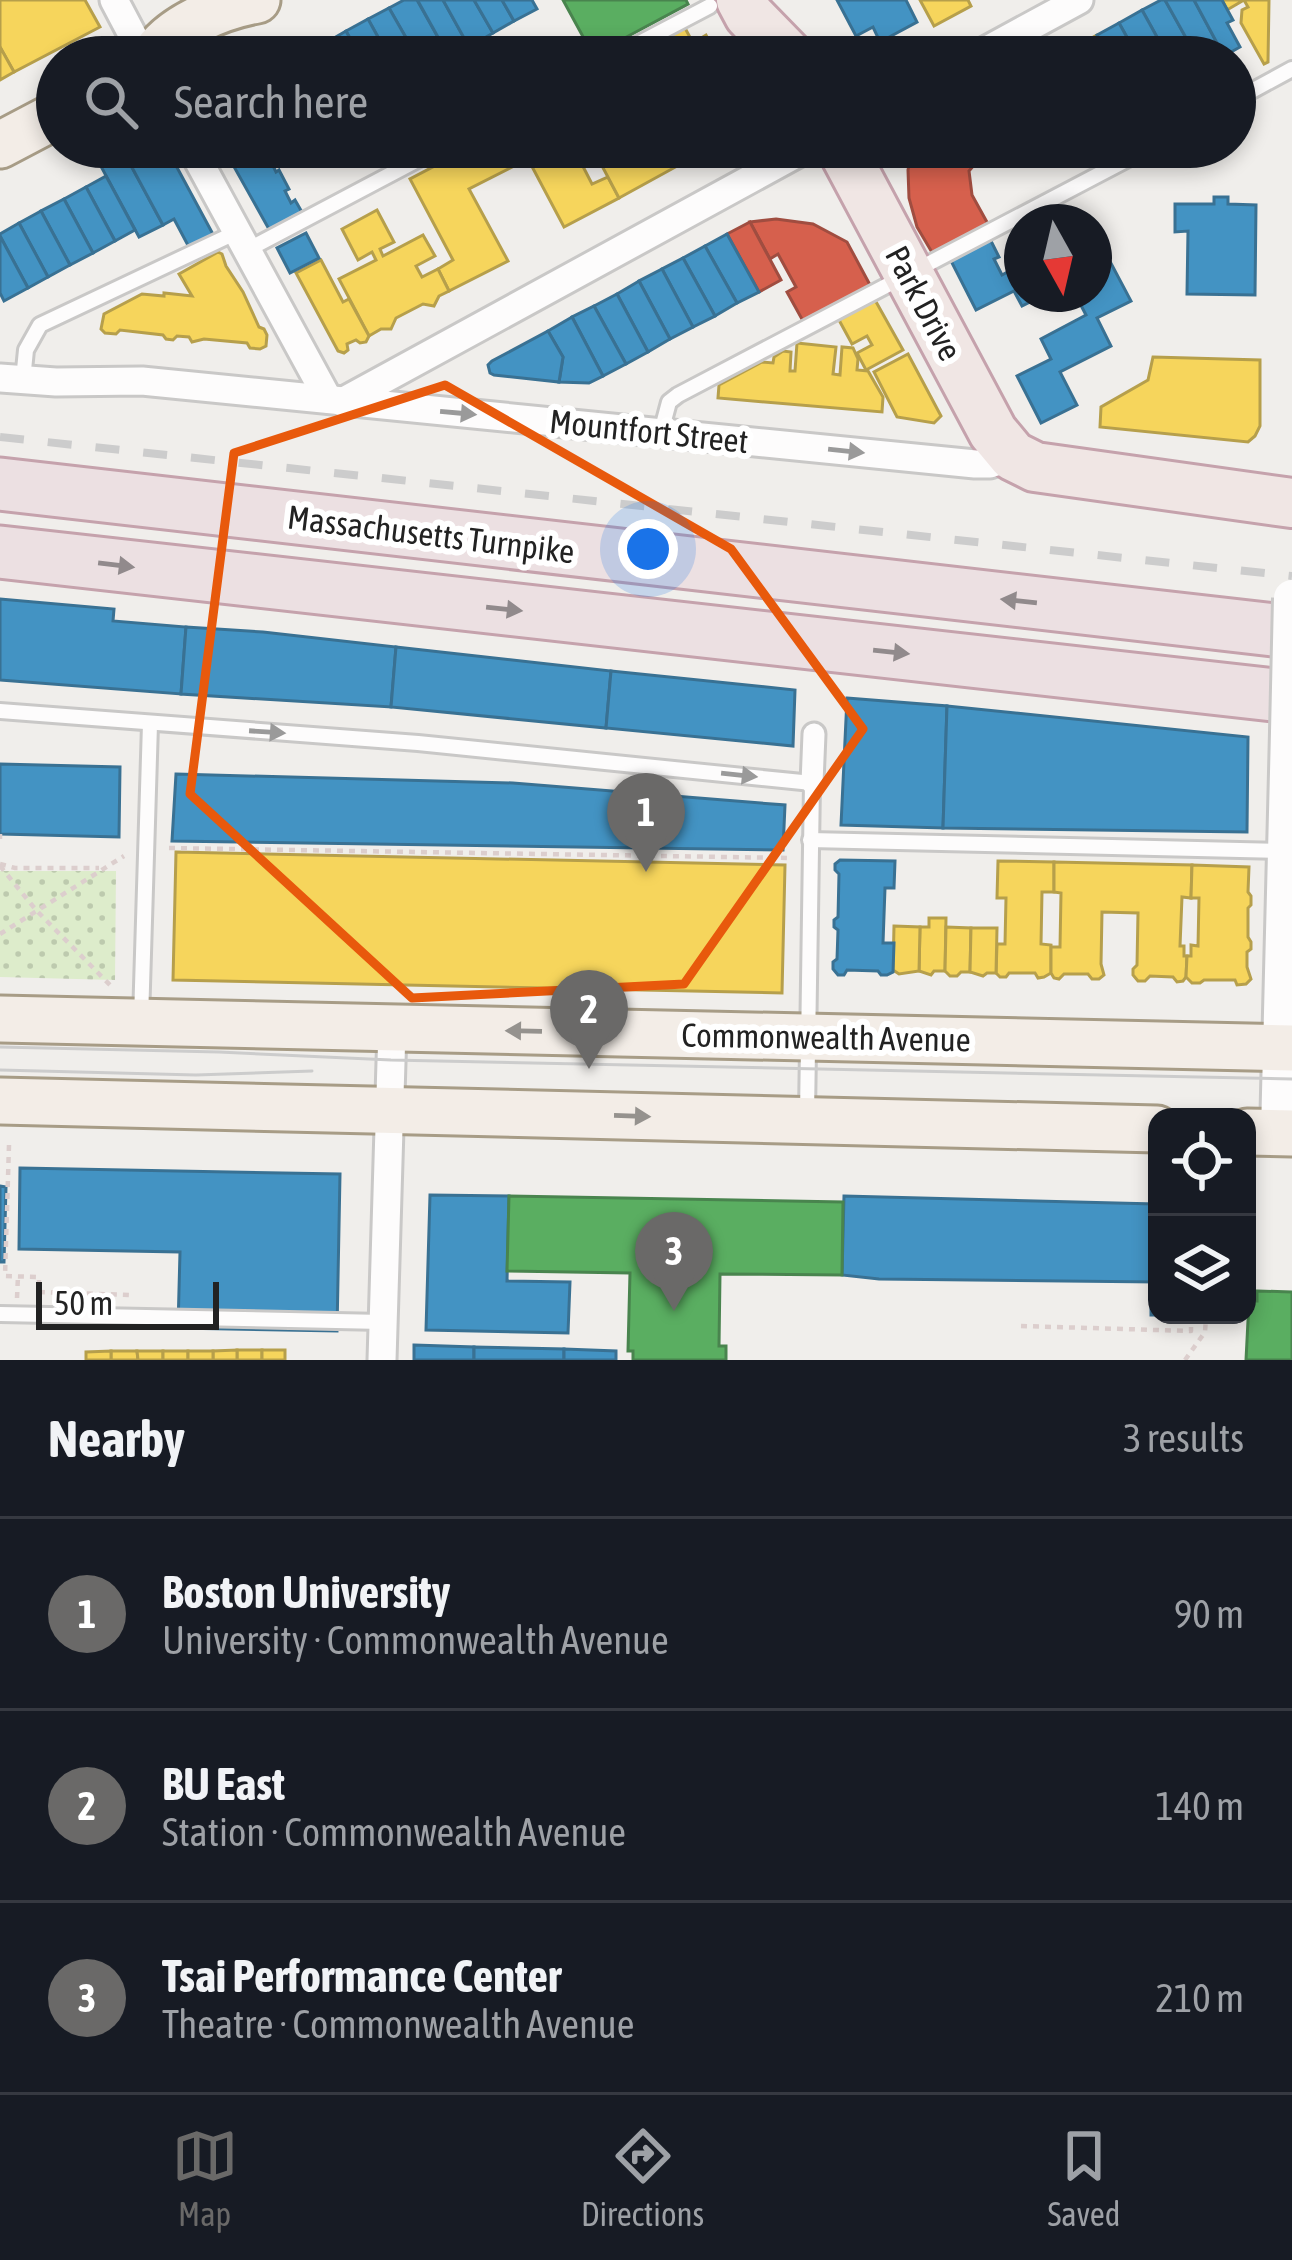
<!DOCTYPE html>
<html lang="en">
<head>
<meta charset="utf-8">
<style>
	body { margin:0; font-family:"Asap Condensed",sans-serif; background:#242831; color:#f1f3f6 }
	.controls { position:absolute; right:36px; bottom:36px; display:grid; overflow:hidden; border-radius:24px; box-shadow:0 6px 18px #0003 }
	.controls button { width:108px; height:108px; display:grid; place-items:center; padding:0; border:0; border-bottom:3px solid #363941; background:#171b24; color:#f1f3f6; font:60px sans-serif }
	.compass { position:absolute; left:1004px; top:204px; width:108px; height:108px; border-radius:50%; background:#171b24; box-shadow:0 6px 18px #0003; rotate:172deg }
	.scale { position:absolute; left:36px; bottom:30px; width:183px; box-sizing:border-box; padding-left:12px; border:6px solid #222; border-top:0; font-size:33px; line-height:42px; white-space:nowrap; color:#222; -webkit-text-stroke:9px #fff; paint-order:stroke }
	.you { position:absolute; left:648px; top:549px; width:42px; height:42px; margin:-30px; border:9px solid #fff; border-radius:50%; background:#1a73e8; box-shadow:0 0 0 18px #1a73e833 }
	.badge { display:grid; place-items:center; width:78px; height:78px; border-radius:50%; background:#6a6968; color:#fff; font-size:39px; font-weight:700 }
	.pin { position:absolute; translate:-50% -99px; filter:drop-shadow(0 3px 6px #0008) }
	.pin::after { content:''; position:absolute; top:63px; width:42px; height:36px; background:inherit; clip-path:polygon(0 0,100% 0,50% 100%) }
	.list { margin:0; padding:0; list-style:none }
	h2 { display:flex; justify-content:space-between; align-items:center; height:156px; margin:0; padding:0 48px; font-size:51px }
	h2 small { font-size:39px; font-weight:400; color:#9ea1a6 }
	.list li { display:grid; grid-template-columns:78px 1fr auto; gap:36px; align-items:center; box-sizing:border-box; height:192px; padding:0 48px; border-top:3px solid #363941 }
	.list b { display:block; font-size:45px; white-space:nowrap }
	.list p { margin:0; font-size:39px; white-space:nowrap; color:#9ea1a6 }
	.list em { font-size:39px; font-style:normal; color:#9ea1a6 }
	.icon { flex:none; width:66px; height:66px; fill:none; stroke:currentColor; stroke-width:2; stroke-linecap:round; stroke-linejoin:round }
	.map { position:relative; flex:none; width:1292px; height:1360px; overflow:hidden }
	.search { position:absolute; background:#171b24; box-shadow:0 6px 18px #0003; left:36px; right:36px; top:36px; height:132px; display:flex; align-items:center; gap:30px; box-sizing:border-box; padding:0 42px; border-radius:66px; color:#9ea1a6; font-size:45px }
	.sheet { height:732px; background:#171b24 }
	nav { display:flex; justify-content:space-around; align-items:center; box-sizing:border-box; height:168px; border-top:3px solid #363941; background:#171b24; font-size:33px; color:#9ea1a6 }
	nav a { display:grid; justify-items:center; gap:6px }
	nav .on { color:#6a6968 }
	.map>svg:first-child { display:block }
	.grass { fill:url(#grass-dots) }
	.homes { fill:#f6d55c; stroke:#b69f4b; stroke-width:3 }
	.shops { fill:#d6604d; stroke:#a04d40; stroke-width:3 }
	.schools { fill:#4393c3; stroke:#397193; stroke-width:3 }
	.public { fill:#5aae61; stroke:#49844e; stroke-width:3 }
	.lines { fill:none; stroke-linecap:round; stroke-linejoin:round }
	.service-casing { stroke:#c9c8c7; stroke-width:20 }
	.pedestrian-casing { stroke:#c9c8c7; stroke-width:27 }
	.minor-casing { stroke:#c9c8c7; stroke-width:33 }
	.tertiary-casing { stroke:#c9c8c7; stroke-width:42 }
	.primary-casing { stroke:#a79c86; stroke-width:51 }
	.trunk-casing { stroke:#c5a2ac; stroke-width:54 }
	.motorway-casing { stroke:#c5a2ac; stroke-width:57 }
	.path { stroke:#dccecd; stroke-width:4.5; stroke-dasharray:6 6; stroke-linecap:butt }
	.service { stroke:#fdfcfc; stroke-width:14 }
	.pedestrian { stroke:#fdfcfc; stroke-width:21 }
	.minor { stroke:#fdfcfc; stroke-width:27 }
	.tertiary { stroke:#fdfcfc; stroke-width:36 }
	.primary { stroke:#f3ede7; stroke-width:45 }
	.trunk { stroke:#f0e6e4; stroke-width:48 }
	.motorway { stroke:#ece0e2; stroke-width:51 }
	.tram { stroke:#ccc; stroke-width:3 }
	.rail { stroke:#ccc; stroke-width:8; stroke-dasharray:24 24; stroke-linecap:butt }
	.tertiary-bridge-casing { stroke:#c9c8c7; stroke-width:42; stroke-linecap:butt }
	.tertiary-bridge { stroke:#fdfcfc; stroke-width:36 }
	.oneway { fill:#9a9a9a }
	.oneway2 { fill:#918a8c }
	.oneway3 { fill:#95928e }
	.marked { fill:none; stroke:#e8590c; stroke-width:9; stroke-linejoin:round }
	.labels { text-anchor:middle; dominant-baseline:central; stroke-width:12; stroke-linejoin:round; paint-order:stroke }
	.street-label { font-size:33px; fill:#222; stroke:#fff }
</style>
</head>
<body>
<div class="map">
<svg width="1292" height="1360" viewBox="0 0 1292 1360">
	<defs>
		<pattern id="grass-dots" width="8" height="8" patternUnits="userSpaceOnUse" patternTransform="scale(3)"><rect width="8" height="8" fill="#ddeccb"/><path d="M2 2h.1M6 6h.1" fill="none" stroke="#bdcaae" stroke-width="1.8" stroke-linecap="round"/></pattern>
	</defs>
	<rect width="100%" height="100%" fill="#f0eeeb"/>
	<!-- grass -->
	<polygon class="grass" points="0,871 116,871 115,980 0,977"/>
	<!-- homes -->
	<g class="homes">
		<polygon points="0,0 85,0 100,27 14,72 0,47"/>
		<polygon points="920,0 968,0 971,6 934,26"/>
		<polygon points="1222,0 1269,0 1268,62 1264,64 1241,23 1242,10 1248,7 1244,0 1227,10"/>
		<polygon points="685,28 693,43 706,35 718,57 656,57 651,46"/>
		<polygon points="1097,35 1109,57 1080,57 1075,47"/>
		<polygon points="0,47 14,72 0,80"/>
		<polygon points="471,147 573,147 592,184 608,177 619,198 564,227 528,159 469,189 508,261 449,291 438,269 453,260 410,179"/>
		<polygon points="592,147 628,147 631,152 640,147 684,147 690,159 619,198"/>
		<polygon points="377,210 394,242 380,249 383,256 423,235 435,256 416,266 422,277 438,269 449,291 439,296 434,306 423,304 396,318 391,329 381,329 369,336 339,279 376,260 372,252 358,260 342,229"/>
		<polygon points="218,252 222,254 226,266 243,292 259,327 264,329 267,335 266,346 260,349 250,348 247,343 204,339 192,342 189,337 177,336 173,340 166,339 163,335 120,330 116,334 105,333 101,329 104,314 142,294 164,296 164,293 192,296 179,274"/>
		<polygon points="321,260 343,302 349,299 369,336 366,342 360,343 356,340 347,344 348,350 344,353 338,351 296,273"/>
		<polygon points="875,300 903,350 866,370 857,353 872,345 867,336 852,344 839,320"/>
		<polygon points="797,343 836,347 833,374 840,375 842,347 853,348 858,359 857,370 868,371 883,397 882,412 718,398 719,385 762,362 773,363 774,357 783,351 791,352 790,371 795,371"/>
		<polygon points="908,354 941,416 934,423 897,417 874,372"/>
		<polygon points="1153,357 1260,360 1260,426 1255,436 1248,442 1100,427 1101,407 1148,380"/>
		<polygon points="176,852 785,865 782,993 173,980"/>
		<polygon points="998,861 1054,862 1054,892 1042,892 1041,944 1051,945 1051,973 1044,977 1038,978 1035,973 1009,973 1006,977 1000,977 996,973 997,944 1005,944 1006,898 997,898"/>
		<polygon points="1054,862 1192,865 1191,898 1182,897 1180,946 1184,946 1184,956 1187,956 1186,977 1183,981 1177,982 1173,977 1150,976 1145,981 1138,981 1133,975 1133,969 1137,965 1138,913 1102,912 1101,964 1104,975 1099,979 1092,979 1088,974 1064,974 1059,979 1054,978 1051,973 1051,947 1060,947 1061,893 1054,892"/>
		<polygon points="1192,865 1249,867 1248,892 1251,896 1251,905 1248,908 1248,937 1251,942 1251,949 1247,952 1247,967 1251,979 1246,984 1237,985 1235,980 1204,980 1200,983 1192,983 1186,977 1187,956 1191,956 1191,945 1198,946 1199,898 1191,898"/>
		<polygon points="929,918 946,918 945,971 934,971 931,975 919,971 920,927 929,927"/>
		<polygon points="894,926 920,927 919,971 899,974 893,970"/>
		<polygon points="946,927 971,928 970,972 961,972 957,976 950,976 945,971"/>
		<polygon points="971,928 997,928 996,973 987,973 983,976 970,972"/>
		<rect x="237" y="1350" width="25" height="10"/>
		<polygon points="237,1350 237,1360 213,1360 213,1351"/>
		<rect x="262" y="1350" width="23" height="10"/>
		<polygon points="111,1351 137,1351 138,1360 111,1360"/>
		<polygon points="111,1351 111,1360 86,1360 86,1352"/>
		<polygon points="137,1351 163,1351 163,1360 138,1360"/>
		<rect x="163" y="1351" width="25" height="9"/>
		<rect x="188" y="1351" width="25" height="9"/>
	</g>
	<!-- shops -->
	<g class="shops">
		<polygon points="913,147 994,147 985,152 969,171 972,195 988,224 933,254 917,227 909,198 908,170"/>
		<polygon points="776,219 813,224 847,242 870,285 803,321 787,292 796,287 778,254 770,259 750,222"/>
		<polygon points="750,222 781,280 759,292 727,234"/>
	</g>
	<!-- schools -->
	<g class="schools">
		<polygon points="404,0 417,0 449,57 417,57 389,8"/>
		<polygon points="420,0 443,0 469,47 449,57 418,1"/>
		<polygon points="443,0 474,0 493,33 469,47"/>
		<polygon points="474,0 502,0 514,21 493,33"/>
		<polygon points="502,0 532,0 537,9 514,21"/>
		<polygon points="837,0 906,0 917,22 880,42 873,27 856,36"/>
		<polygon points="1161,0 1165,0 1190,45 1183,49 1187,57 1168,57 1142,10"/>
		<polygon points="1165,0 1194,0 1224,56 1209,57 1199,40 1190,45"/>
		<polygon points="1194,0 1222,0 1233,20 1227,23 1240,47 1224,56"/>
		<polygon points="389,8 417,57 389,57 368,19"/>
		<polygon points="1142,10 1168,57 1138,57 1119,23"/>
		<polygon points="368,19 389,57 360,57 346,31"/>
		<polygon points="1119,23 1138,57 1109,57 1097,35"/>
		<polygon points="346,31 360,57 329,57 322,45"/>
		<polygon points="121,147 163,225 139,237 97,159"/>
		<polygon points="121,147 166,147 215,238 191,251 174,219 163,225"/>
		<polygon points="223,147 264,147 276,172 279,170 289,189 285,191 291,203 295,200 303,214 270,231"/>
		<polygon points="264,147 294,147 295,149 272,161"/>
		<polygon points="106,176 135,230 115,241 86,187"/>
		<polygon points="86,187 115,241 93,253 64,199"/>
		<polygon points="1214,197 1228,197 1228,204 1256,205 1255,295 1187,294 1188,231 1175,232 1175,204 1214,204"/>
		<polygon points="64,199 93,253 70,265 41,211"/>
		<polygon points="41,211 70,265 48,277 19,223"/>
		<polygon points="19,223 48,277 28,288 0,236 0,234"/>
		<polygon points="306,233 319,258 290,273 277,248"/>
		<polygon points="727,234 759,292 737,303 705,246"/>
		<polygon points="0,236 28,288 4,301 0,293"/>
		<polygon points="990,239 999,257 994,259 1002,275 1022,264 1022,294 1046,294 1022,306 1014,291 976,310 950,259"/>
		<polygon points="705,246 737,303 715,316 683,258"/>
		<polygon points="1105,252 1131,301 1097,318 1111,346 1060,372 1077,405 1041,423 1017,376 1051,359 1041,339 1086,315 1075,294 1094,294 1094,258"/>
		<polygon points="683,258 715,316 693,327 662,269"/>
		<polygon points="662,269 693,327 670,339 639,281"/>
		<polygon points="639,281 670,339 648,352 617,294"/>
		<polygon points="617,294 648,352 626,364 594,306"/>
		<polygon points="594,306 626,364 603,376 572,317"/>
		<polygon points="572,317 603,376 589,383 559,382 563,357 548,331"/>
		<polygon points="548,331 563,357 559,382 494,375 490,373 488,365 492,361"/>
		<polygon points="0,599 114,609 113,621 186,627 181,694 0,680"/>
		<polygon points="186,627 263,632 396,647 391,707 181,694"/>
		<polygon points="396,647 611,671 606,728 391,707"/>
		<polygon points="611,671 795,690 793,746 606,728"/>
		<polygon points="847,698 947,706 943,828 841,825"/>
		<polygon points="947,706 1248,737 1247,832 943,828"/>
		<polygon points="0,764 120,767 119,837 0,834"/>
		<polygon points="176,774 513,783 785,805 783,850 172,841"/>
		<polygon points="840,860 895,861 894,888 885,888 883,943 894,943 893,972 887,975 881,975 878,971 847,970 844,975 838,975 833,969 833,962 837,959 838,930 834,927 834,920 838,917 839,874 835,870 835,864"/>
		<polygon points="20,1168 340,1174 337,1331 178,1328 180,1252 19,1249"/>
		<polygon points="0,1186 6,1187 4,1262 0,1262"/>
		<polygon points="430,1195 509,1196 507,1281 570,1282 568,1333 426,1330"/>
		<polygon points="844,1196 1155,1204 1157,1282 879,1279 842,1275"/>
		<rect x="1151" y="1282" width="6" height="33"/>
		<polygon points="414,1345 474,1347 474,1360 414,1360"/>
		<polygon points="474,1347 564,1349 564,1360 474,1360"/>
		<polygon points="564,1349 616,1351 616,1360 564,1360"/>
	</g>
	<!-- public -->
	<g class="public">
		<polygon points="563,0 686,0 688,4 593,55"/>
		<polygon points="509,1196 843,1202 842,1275 720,1274 719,1346 726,1346 726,1360 633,1360 633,1351 628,1351 630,1273 507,1271"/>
		<polygon points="1257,1291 1292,1292 1292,1360 1246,1360 1249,1301 1257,1301"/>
	</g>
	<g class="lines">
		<defs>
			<g id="service">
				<polyline points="613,57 710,6"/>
				<polyline points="1235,100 1292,69"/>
				<polyline points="247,250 442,147"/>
				<polyline points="23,380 26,350 40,325 237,232"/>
				<polyline points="661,432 669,402 678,395 1151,147"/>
				<polyline points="0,711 418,743 812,783 807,1114"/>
				<polyline points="810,840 1285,851"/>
				<polyline points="141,1019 150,724"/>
				<polyline points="0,1314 383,1322"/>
			</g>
			<polyline id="pedestrian" points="812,783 814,734"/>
			<g id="minor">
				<polyline points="114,0 144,57"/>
				<polyline points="974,57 1079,0"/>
				<polyline points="191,147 328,399"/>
				<polyline points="0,378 56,382 142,381 975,464 990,464 1013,456"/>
				<polyline points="342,402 809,147"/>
				<polyline points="382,1360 392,1029"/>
			</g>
			<polyline id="tertiary" points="1279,1133 1289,732"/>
			<g id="primary">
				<path d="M153,57C171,26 223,6 257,0"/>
				<polyline points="0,145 57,115"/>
				<polyline points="0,1019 1292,1048"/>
				<polyline points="0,1101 1157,1129"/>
				<polyline points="1247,1132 1292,1133"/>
			</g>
			<g id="trunk">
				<polyline points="741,0 749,15 790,57"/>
				<polyline points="841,147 993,432 1013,456 1035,467 1292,503"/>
			</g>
			<g id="motorway">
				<polyline points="0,484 1292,632"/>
				<polyline points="0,552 1292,697"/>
			</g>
		</defs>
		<!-- service casing -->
		<use href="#service" class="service-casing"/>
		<!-- pedestrian casing -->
		<use href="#pedestrian" class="pedestrian-casing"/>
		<!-- minor casing -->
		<use href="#minor" class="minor-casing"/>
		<!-- tertiary casing -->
		<use href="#tertiary" class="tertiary-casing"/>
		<!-- primary casing -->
		<use href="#primary" class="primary-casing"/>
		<!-- trunk casing -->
		<use href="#trunk" class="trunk-casing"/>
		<!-- motorway casing -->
		<use href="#motorway" class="motorway-casing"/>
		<!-- path -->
		<g class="path">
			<polyline points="0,839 0,834"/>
			<polyline points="169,848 789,858"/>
			<polyline points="0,864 15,868 99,868"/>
			<polyline points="0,866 36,910 112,987"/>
			<polyline points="0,934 124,856"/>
			<polyline points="9,1145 5,1276 39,1277 39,1292 131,1295 131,1299"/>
			<polyline points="17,1298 18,1276"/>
			<polyline points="1021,1326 1191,1331 1191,1315"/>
			<polyline points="1185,1360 1205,1332 1206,1318"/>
		</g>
		<!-- service -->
		<use href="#service" class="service"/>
		<!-- pedestrian -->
		<use href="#pedestrian" class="pedestrian"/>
		<!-- minor -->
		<use href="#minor" class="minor"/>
		<!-- tertiary -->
		<use href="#tertiary" class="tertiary"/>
		<!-- primary -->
		<use href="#primary" class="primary"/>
		<!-- trunk -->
		<use href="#trunk" class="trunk"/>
		<!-- motorway -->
		<use href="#motorway" class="motorway"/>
		<!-- tram -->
		<g class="tram">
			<polyline points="0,1047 219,1052 391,1060 1292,1079"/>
			<polyline points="0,1070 196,1075 312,1071"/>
		</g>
		<!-- rail -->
		<polyline class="rail" points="0,437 1292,576"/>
		<defs>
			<polyline id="tertiary-bridge" points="1289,732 1292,598"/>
		</defs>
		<!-- tertiary-bridge casing -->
		<use href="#tertiary-bridge" class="tertiary-bridge-casing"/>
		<!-- tertiary-bridge -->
		<use href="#tertiary-bridge" class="tertiary-bridge"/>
	</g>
	<!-- one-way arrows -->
	<defs><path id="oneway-solid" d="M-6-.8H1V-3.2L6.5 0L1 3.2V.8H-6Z" transform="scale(3)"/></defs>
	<g class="oneway">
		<use href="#oneway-solid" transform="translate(458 413) rotate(5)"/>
		<use href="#oneway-solid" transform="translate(846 451) rotate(6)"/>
		<use href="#oneway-solid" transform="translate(267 732) rotate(4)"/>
		<use href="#oneway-solid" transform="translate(739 775) rotate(6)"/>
	</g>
	<g class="oneway2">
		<use href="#oneway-solid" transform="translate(116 565) rotate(7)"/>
		<use href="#oneway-solid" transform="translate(1019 601) rotate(-174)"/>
		<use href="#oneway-solid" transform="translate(504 609) rotate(6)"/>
		<use href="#oneway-solid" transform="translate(891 652) rotate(6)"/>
	</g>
	<g class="oneway3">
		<use href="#oneway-solid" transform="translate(524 1031) rotate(-179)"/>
		<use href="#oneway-solid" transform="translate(632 1116) rotate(2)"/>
	</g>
	<!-- marked area -->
	<path class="marked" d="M445,385L731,549L863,729L684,984L412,998L190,794L234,453Z"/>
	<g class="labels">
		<!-- street labels -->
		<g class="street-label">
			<text transform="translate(924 303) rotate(62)">Park Drive</text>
			<text transform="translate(649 431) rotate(6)">Mountfort Street</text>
			<text transform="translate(431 534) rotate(7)">Massachusetts Turnpike</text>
			<text transform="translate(826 1037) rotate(1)">Commonwealth Avenue</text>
		</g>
	</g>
</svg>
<div class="controls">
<button><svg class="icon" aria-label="locate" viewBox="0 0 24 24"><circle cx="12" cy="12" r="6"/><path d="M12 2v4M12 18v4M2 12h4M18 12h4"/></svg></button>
<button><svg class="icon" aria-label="layers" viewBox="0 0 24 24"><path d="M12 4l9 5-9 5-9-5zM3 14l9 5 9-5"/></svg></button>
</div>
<svg class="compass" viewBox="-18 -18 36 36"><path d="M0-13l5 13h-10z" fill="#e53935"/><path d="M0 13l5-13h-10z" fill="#9ea1a6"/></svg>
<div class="scale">50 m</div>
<div class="you"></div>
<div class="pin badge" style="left:646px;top:872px">1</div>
<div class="pin badge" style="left:589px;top:1069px">2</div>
<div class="pin badge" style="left:674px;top:1311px">3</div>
<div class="search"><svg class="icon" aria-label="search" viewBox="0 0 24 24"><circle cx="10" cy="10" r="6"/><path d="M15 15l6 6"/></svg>Search here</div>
</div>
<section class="sheet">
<h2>Nearby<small>3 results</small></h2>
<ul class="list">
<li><span class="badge">1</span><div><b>Boston University</b><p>University · Commonwealth Avenue</p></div><em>90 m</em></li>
<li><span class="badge">2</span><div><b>BU East</b><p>Station · Commonwealth Avenue</p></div><em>140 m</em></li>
<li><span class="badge">3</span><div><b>Tsai Performance Center</b><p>Theatre · Commonwealth Avenue</p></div><em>210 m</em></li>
</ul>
</section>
<nav>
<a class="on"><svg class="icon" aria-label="map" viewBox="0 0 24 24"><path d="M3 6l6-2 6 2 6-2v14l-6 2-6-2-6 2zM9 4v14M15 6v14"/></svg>Map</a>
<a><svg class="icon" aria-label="directions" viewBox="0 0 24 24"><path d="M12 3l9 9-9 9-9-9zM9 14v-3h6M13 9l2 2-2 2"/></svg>Directions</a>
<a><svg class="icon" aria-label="saved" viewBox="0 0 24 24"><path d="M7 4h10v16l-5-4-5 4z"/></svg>Saved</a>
</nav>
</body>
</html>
